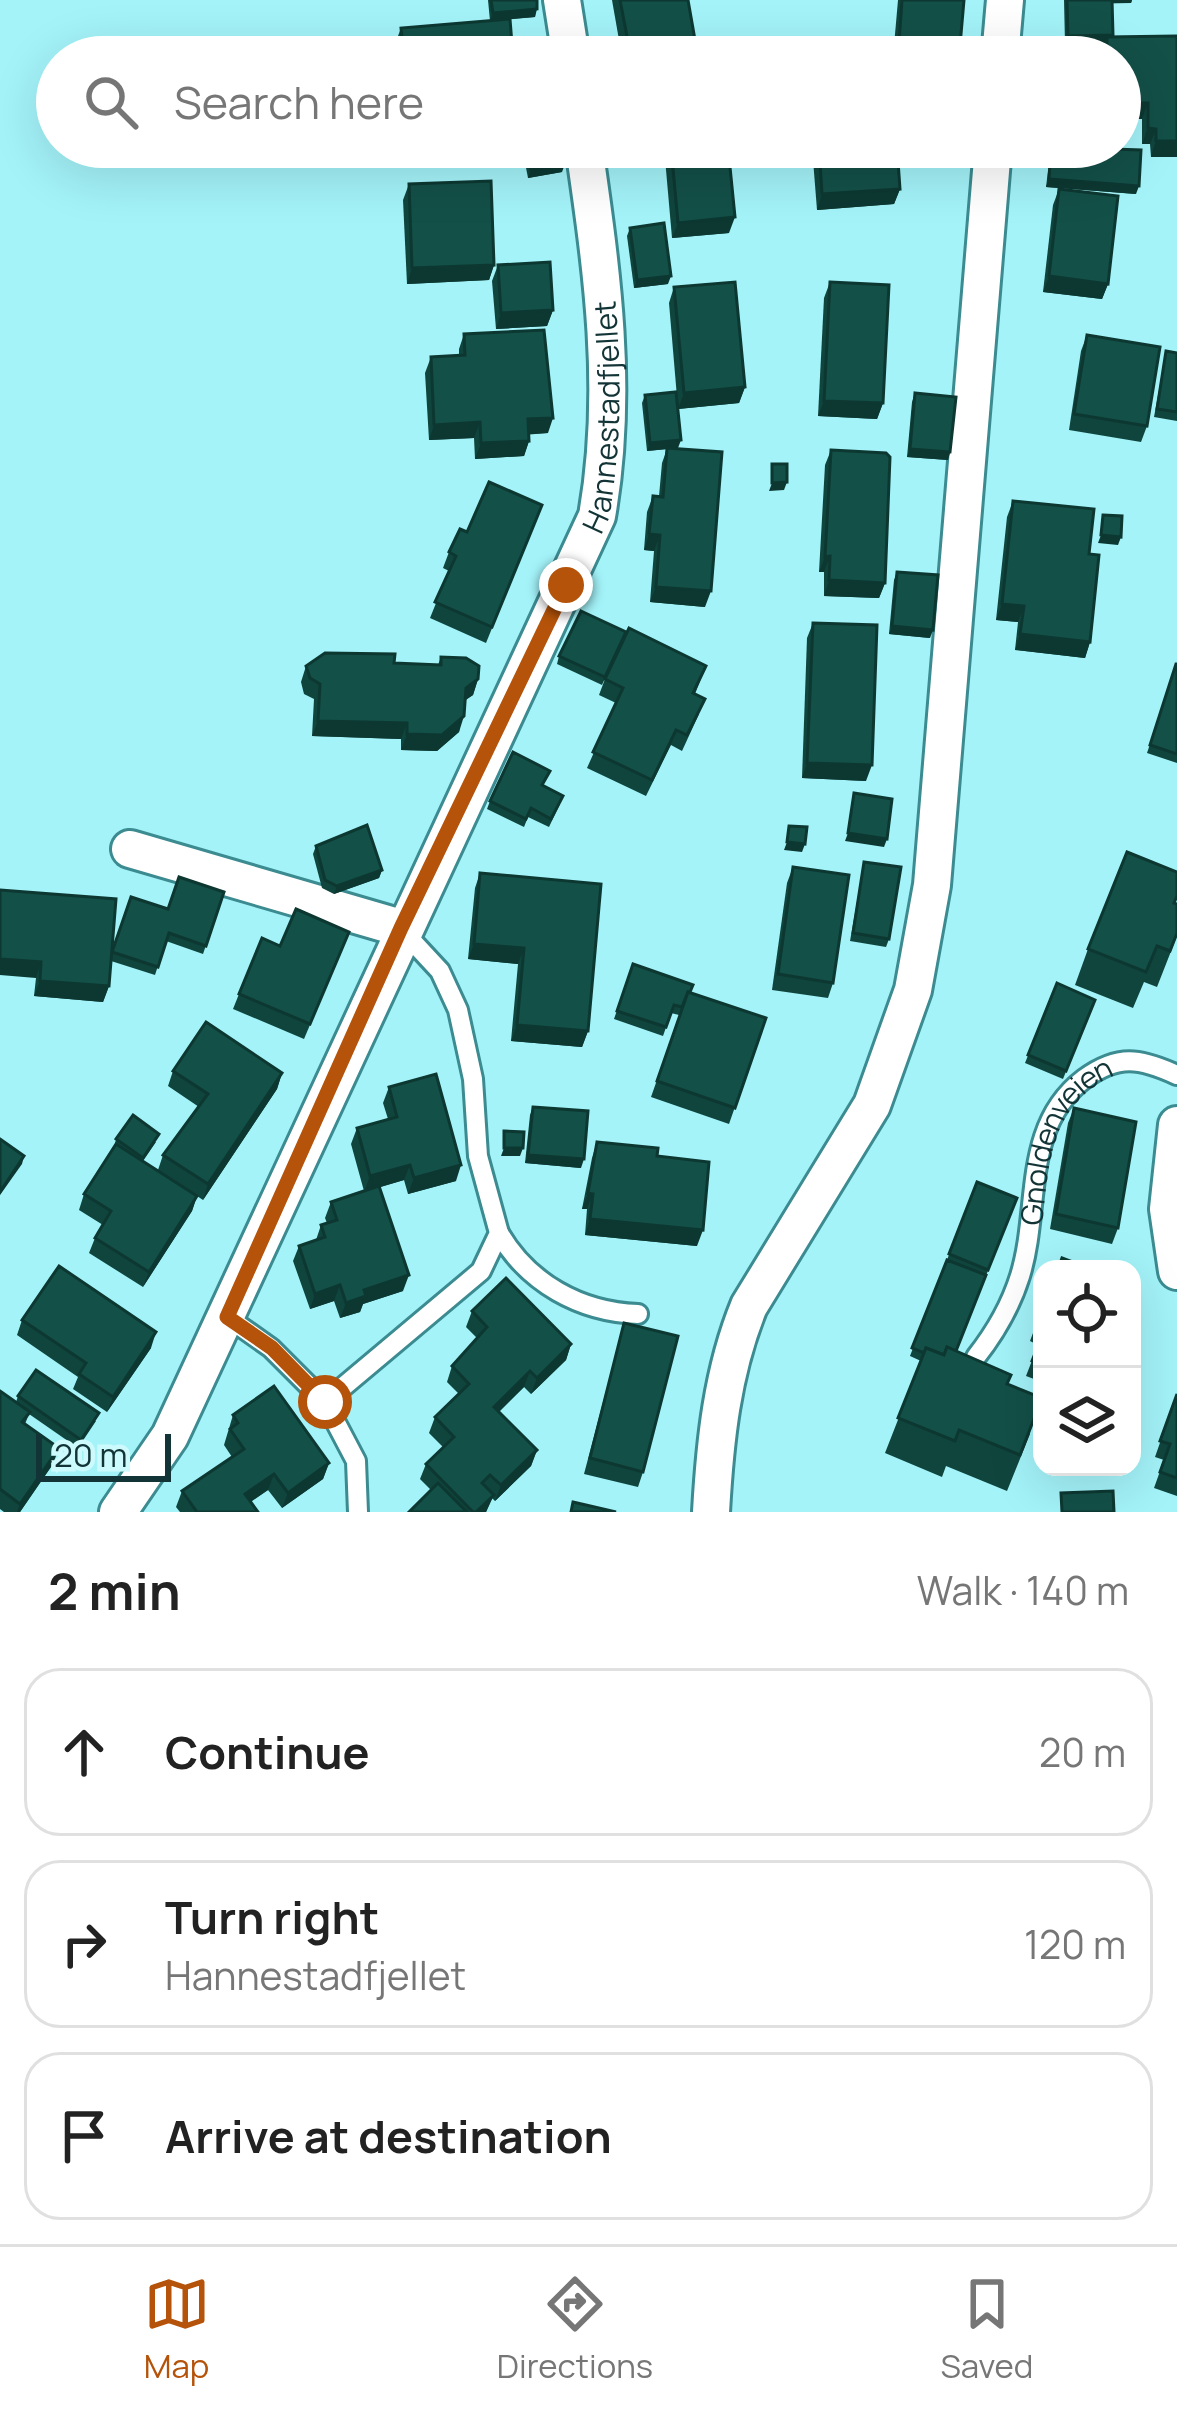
<!DOCTYPE html>
<html lang="en">
<head>
<meta charset="utf-8">
<style>
	body { margin:0; font-family:Manrope,sans-serif; background:#f6f6f6; color:#222 }
	.controls { position:absolute; right:36px; bottom:36px; display:grid; overflow:hidden; border-radius:24px; box-shadow:0 12px 48px #0002 }
	.controls button { width:108px; height:108px; display:grid; place-items:center; padding:0; border:0; border-bottom:3px solid #e0e0e0; background:#fff; color:#222; font:60px sans-serif }
	.scale { position:absolute; left:36px; bottom:30px; width:135px; box-sizing:border-box; padding-left:12px; border:6px solid #123436; border-top:0; font-size:33px; line-height:42px; white-space:nowrap; color:#123436; -webkit-text-stroke:9px #ccfafd; paint-order:stroke }
	.stop { position:absolute; width:36px; height:36px; margin:-27px; border:9px solid #b45309; border-radius:50%; background:#fff }
	.stop.end { background:#b45309; border-color:#fff; box-shadow:0 3px 12px #0008 }
	.list { margin:0; padding:0; list-style:none }
	h2 { display:flex; justify-content:space-between; align-items:center; height:156px; margin:0; padding:0 48px; font-size:51px }
	h2 small { font-size:39px; font-weight:400; color:#767676 }
	.list li { display:grid; grid-template-columns:78px 1fr auto; gap:36px; align-items:center; box-sizing:border-box; height:168px; margin:0 24px 24px; padding:0 24px; border:3px solid #e0e0e0; border-radius:36px }
	.list b { display:block; font-size:45px; white-space:nowrap }
	.list p { margin:0; font-size:39px; white-space:nowrap; color:#767676 }
	.list em { font-size:39px; font-style:normal; color:#767676 }
	.icon { flex:none; width:66px; height:66px; fill:none; stroke:currentColor; stroke-width:2; stroke-linecap:round; stroke-linejoin:round }
	.map { position:relative; flex:none; width:1177px; height:1512px; overflow:hidden }
	.search { position:absolute; background:#fff; box-shadow:0 12px 48px #0002; left:36px; right:36px; top:36px; height:132px; display:flex; align-items:center; gap:30px; box-sizing:border-box; padding:0 42px; border-radius:66px; color:#767676; font-size:45px }
	.sheet { height:732px; background:#fff }
	nav { display:flex; justify-content:space-around; align-items:center; box-sizing:border-box; height:168px; border-top:3px solid #e0e0e0; background:#fff; font-size:33px; color:#767676 }
	nav a { display:grid; justify-items:center; gap:6px }
	nav .on { color:#b45309 }
	.map>svg:first-child { display:block }
	.lines { fill:none; stroke-linecap:round; stroke-linejoin:round }
	.lane-casing { stroke:#3b8b91; stroke-width:24 }
	.street-casing { stroke:#3b8b91; stroke-width:42 }
	.lane { stroke:#fff; stroke-width:18 }
	.street { stroke:#fff; stroke-width:36 }
	.wall { fill:#10453e }
	.shaded-wall { fill:#0d3832 }
	.building { fill:#135048; stroke:#0d3832; stroke-width:3 }
	.route { stroke:#b45309; stroke-width:15 }
	.labels { text-anchor:middle; dominant-baseline:central; stroke-width:12; stroke-linejoin:round; paint-order:stroke }
	.street-label { font-size:30px; fill:#123436; stroke:#ccfafd }
</style>
</head>
<body>
<div class="map">
<svg width="1177" height="1512" viewBox="0 0 1177 1512">
	<rect width="100%" height="100%" fill="#a3f3f9"/>
	<g class="lines">
		<defs>
			<g id="lane">
				<path d="M499,1233C528,1283 580,1312 638,1314"/>
				<polyline points="227,1317 271,1348 325,1402 481,1271 499,1233 478,1156 473,1079 458,1010 440,971 402,930"/>
				<path id="s1" d="M976,1357C994,1334 1011,1305 1020,1276C1041,1209 1021,1127 1084,1079C1118,1054 1140,1058 1177,1075"/>
				<polyline points="325,1402 356,1461 358,1512"/>
			</g>
			<g id="street">
				<polyline points="562,0 571,57"/>
				<polyline points="1000,57 1005,0"/>
				<polyline points="130,849 401,928"/>
				<polyline points="1177,1125 1168,1209 1177,1271"/>
				<path id="s2" d="M118,1512L170,1436L597,516C619,391 602,272 584,147"/>
				<path d="M711,1512C715,1441 722,1372 749,1306L872,1105L913,990L932,885L993,147"/>
			</g>
		</defs>
		<!-- lane casing -->
		<use href="#lane" class="lane-casing"/>
		<!-- street casing -->
		<use href="#street" class="street-casing"/>
		<!-- lane -->
		<use href="#lane" class="lane"/>
		<!-- street -->
		<use href="#street" class="street"/>
	</g>
	<!-- wall -->
	<g class="wall">
		<polygon points="488,0 537,0 535,17 510,19 513,57 396,57 395,44 401,28 490,21"/>
		<polygon points="612,0 688,0 698,57 622,57"/>
		<polygon points="898,0 964,0 959,57 893,57"/>
		<polygon points="1064,0 1132,0 1131,3 1112,3 1112,37 1177,36 1177,157 1151,157 1150,144 1142,144 1142,119 1120,119 1120,57 1101,57 1105,43 1065,44"/>
		<polygon points="522,147 562,147 562,172 528,178"/>
		<polygon points="664,147 728,147 729,233 672,238"/>
		<polygon points="812,147 897,147 900,189 894,204 817,210"/>
		<polygon points="1051,147 1136,194 1046,187"/>
		<polygon points="409,184 494,265 489,280 407,284 403,200"/>
		<polygon points="1059,189 1108,284 1102,299 1043,292 1053,205"/>
		<polygon points="630,228 668,284 634,288 627,236"/>
		<polygon points="498,265 553,310 547,326 496,329 492,281"/>
		<polygon points="830,282 883,403 877,419 818,416 824,298"/>
		<polygon points="674,287 745,387 739,403 678,409 669,303"/>
		<polygon points="464,334 548,433 529,434 529,441 524,456 475,459 474,438 429,440 425,373 431,357 459,356 459,349"/>
		<polygon points="1087,335 1147,426 1141,442 1069,430 1081,351"/>
		<polygon points="1166,351 1177,353 1177,421 1154,417"/>
		<polygon points="915,393 950,452 948,460 907,457 912,402"/>
		<polygon points="645,395 678,448 705,607 650,602 654,551 644,550 647,512 653,496 659,496 662,463 667,449 647,451 642,403"/>
		<polygon points="831,450 885,583 879,598 824,596 824,572 819,572 825,465"/>
		<polygon points="1013,501 1090,642 1085,658 1015,650 1018,622 996,620 1007,517"/>
		<polygon points="542,505 486,643 430,618 449,571 443,568 449,552 467,532"/>
		<polygon points="897,572 930,638 889,634 894,580"/>
		<polygon points="813,623 866,781 802,778 807,638"/>
		<polygon points="626,632 602,685 557,664 559,656"/>
		<polygon points="441,657 478,679 473,695 465,700 459,732 437,751 401,750 401,739 312,736 314,699 304,694 301,682 306,666 394,663 438,665"/>
		<polygon points="1177,664 1177,763 1147,753"/>
		<polygon points="706,666 695,694 699,714 682,751 671,745 646,796 587,768 616,703 599,695 605,679"/>
		<polygon points="543,786 560,804 549,827 528,817 524,827 487,809 490,801"/>
		<polygon points="316,846 382,870 379,878 334,894 322,888 313,854"/>
		<polygon points="864,862 889,939 886,947 850,941"/>
		<polygon points="793,867 833,983 828,998 772,990 787,883"/>
		<polygon points="480,873 588,1031 582,1047 511,1041 518,964 468,959 475,888"/>
		<polygon points="0,890 111,954 131,897 168,909 224,892 203,954 166,941 155,975 111,961 109,986 103,1002 34,996 36,978"/>
		<polygon points="1175,903 1177,936 1157,987 1144,982 1133,1008 1075,985 1088,949"/>
		<polygon points="280,946 343,947 304,1039 233,1009 239,994"/>
		<polygon points="633,964 690,992 766,1018 729,1124 651,1097 681,1012 679,1015 671,1013 663,1036 614,1019"/>
		<polygon points="1057,983 1095,1000 1063,1079 1025,1063"/>
		<polygon points="173,1071 282,1073 277,1089 203,1200 197,1196 192,1211 143,1287 89,1253 95,1238 103,1225 79,1210 84,1194 114,1148 116,1139 156,1142 143,1161 158,1170 163,1155 199,1107 168,1086"/>
		<polygon points="389,1087 456,1181 408,1194 404,1180 380,1187 403,1291 363,1304 360,1312 340,1318 334,1301 310,1309 293,1261 299,1246 316,1240 321,1225 327,1223 325,1218 331,1202 364,1191 351,1144 357,1128 388,1119 383,1103"/>
		<polygon points="533,1107 581,1168 525,1163 530,1115"/>
		<polygon points="1074,1108 1118,1228 1112,1244 1050,1229 1068,1123"/>
		<polygon points="597,1142 657,1156 697,1246 585,1235 587,1209 582,1209 592,1158"/>
		<polygon points="977,1182 1017,1198 956,1351 1007,1384 1030,1434 1007,1491 946,1466 942,1477 885,1453 921,1361 910,1356"/>
		<polygon points="1042,1309 1042,1382 1026,1376 1038,1345 1030,1341"/>
		<polygon points="472,1311 571,1344 566,1360 531,1394 524,1387 499,1412 537,1450 531,1466 495,1501 492,1498 486,1512 409,1512 431,1490 420,1479 426,1464 443,1447 429,1433 435,1417 459,1394 447,1382 452,1366 477,1338 466,1327"/>
		<polygon points="22,1320 151,1348 107,1412 73,1389 78,1377 17,1335"/>
		<polygon points="624,1323 643,1472 638,1487 584,1474"/>
		<polygon points="0,1391 16,1402 18,1396 96,1421 78,1448 29,1414 25,1424 53,1464 20,1512 4,1512 0,1509"/>
		<polygon points="1177,1394 1177,1496 1154,1488 1164,1460 1155,1457"/>
		<polygon points="233,1415 329,1463 323,1479 282,1508 268,1490 250,1502 258,1512 180,1512 176,1507 182,1491 232,1457 224,1445"/>
	</g>
	<!-- shaded-wall -->
	<g class="shaded-wall">
		<polygon points="1078,0 1132,0 1131,3 1077,4"/>
		<polygon points="537,9 535,17 490,21 493,13"/>
		<polygon points="1113,35 1110,43 1107,37 1105,43 1065,44 1068,36"/>
		<polygon points="1120,103 1148,103 1142,119 1120,119"/>
		<polygon points="1148,128 1156,129 1150,144 1142,144"/>
		<polygon points="1156,141 1177,141 1177,157 1151,157"/>
		<polygon points="440,147 491,147 488,154 436,158"/>
		<polygon points="953,148 950,156 901,159 904,151"/>
		<polygon points="565,164 562,172 528,178 531,170"/>
		<polygon points="1049,179 1139,186 1136,194 1046,187"/>
		<polygon points="900,189 894,204 817,210 822,194"/>
		<polygon points="735,217 729,233 672,238 678,223"/>
		<polygon points="494,265 489,280 407,284 412,268"/>
		<polygon points="671,276 668,284 634,288 637,280"/>
		<polygon points="1049,276 1108,284 1102,299 1043,292"/>
		<polygon points="553,310 547,326 496,329 501,313"/>
		<polygon points="745,387 739,403 678,409 684,393"/>
		<polygon points="824,401 883,403 877,419 818,416"/>
		<polygon points="553,418 548,433 523,435 528,419"/>
		<polygon points="480,422 474,438 429,440 434,425"/>
		<polygon points="681,440 678,448 647,451 650,443"/>
		<polygon points="529,441 524,456 475,459 481,443"/>
		<polygon points="910,449 950,452 948,460 907,457"/>
		<polygon points="787,482 784,490 769,491 772,483"/>
		<polygon points="649,534 660,535 654,551 644,550"/>
		<polygon points="1101,535 1121,537 1118,545 1098,543"/>
		<polygon points="830,556 824,572 819,572 825,557"/>
		<polygon points="829,580 885,583 879,598 824,596"/>
		<polygon points="656,587 711,591 705,607 650,602"/>
		<polygon points="1002,604 1024,606 1018,622 996,620"/>
		<polygon points="892,626 933,630 930,638 889,634"/>
		<polygon points="1020,634 1090,642 1085,658 1015,650"/>
		<polygon points="478,679 473,695 460,704 466,688"/>
		<polygon points="464,716 459,732 437,751 401,750 407,734"/>
		<polygon points="318,721 407,723 401,739 312,736"/>
		<polygon points="807,763 872,765 866,781 802,778"/>
		<polygon points="848,833 887,839 884,847 845,841"/>
		<polygon points="787,842 805,844 802,852 784,850"/>
		<polygon points="382,870 379,878 334,894 337,886"/>
		<polygon points="474,944 524,948 518,964 468,959"/>
		<polygon points="0,959 41,962 36,978 0,975"/>
		<polygon points="40,981 109,986 103,1002 34,996"/>
		<polygon points="517,1025 588,1031 582,1047 511,1041"/>
		<polygon points="282,1073 277,1089 203,1200 208,1184"/>
		<polygon points="504,1148 523,1148 520,1156 501,1156"/>
		<polygon points="528,1155 584,1159 581,1168 525,1163"/>
		<polygon points="24,1156 22,1164 0,1195 0,1192"/>
		<polygon points="410,1165 404,1180 364,1192 370,1176"/>
		<polygon points="461,1165 456,1181 408,1194 414,1178"/>
		<polygon points="588,1193 593,1194 587,1209 582,1209"/>
		<polygon points="197,1196 192,1211 143,1287 149,1272"/>
		<polygon points="590,1219 703,1230 697,1246 585,1235"/>
		<polygon points="409,1275 403,1291 363,1304 360,1312 340,1318 346,1303 364,1290"/>
		<polygon points="340,1285 334,1301 310,1309 315,1294"/>
		<polygon points="156,1332 151,1348 107,1412 113,1397"/>
		<polygon points="571,1344 566,1360 531,1394 537,1378"/>
		<polygon points="530,1371 524,1387 488,1422 494,1407"/>
		<polygon points="59,1448 53,1464 20,1512 17,1512 20,1504"/>
		<polygon points="537,1450 531,1466 495,1501 501,1485"/>
		<polygon points="329,1463 323,1479 282,1508 288,1493"/>
		<polygon points="274,1474 268,1490 239,1510 245,1494"/>
		<polygon points="494,1495 486,1512 476,1512"/>
	</g>
	<!-- building -->
	<g class="building">
		<polygon points="491,0 537,0 537,9 493,13"/>
		<polygon points="620,0 688,0 698,57 631,57"/>
		<polygon points="902,0 964,0 959,57 898,57"/>
		<polygon points="1067,0 1112,0 1113,35 1068,36"/>
		<polygon points="510,19 513,57 404,57 401,28"/>
		<polygon points="1177,36 1177,141 1156,141 1156,129 1148,128 1148,103 1120,103 1120,57 1107,57 1107,37"/>
		<polygon points="527,147 562,147 565,164 531,170"/>
		<polygon points="671,147 728,147 735,217 678,223"/>
		<polygon points="819,147 897,147 900,189 822,194"/>
		<polygon points="903,147 953,147 953,148 904,151"/>
		<polygon points="1051,147 1141,150 1139,186 1049,179"/>
		<polygon points="491,181 494,265 412,268 409,184"/>
		<polygon points="1059,189 1118,196 1108,284 1049,276"/>
		<polygon points="664,223 671,276 637,280 630,228"/>
		<polygon points="550,262 553,310 501,313 498,265"/>
		<polygon points="735,282 745,387 684,393 674,287"/>
		<polygon points="830,282 889,285 883,403 824,401"/>
		<polygon points="544,330 553,418 528,419 529,441 481,443 480,422 434,425 431,357 465,355 464,334"/>
		<polygon points="1087,335 1160,347 1147,426 1074,414"/>
		<polygon points="1166,351 1177,353 1177,412 1157,409"/>
		<polygon points="676,392 681,440 650,443 645,395"/>
		<polygon points="915,393 956,397 950,452 910,449"/>
		<polygon points="667,448 722,452 711,591 656,587 660,535 649,534 653,496 663,497"/>
		<polygon points="831,450 886,453 890,457 885,583 829,580 830,556 825,557"/>
		<polygon points="772,464 787,464 787,482 772,483"/>
		<polygon points="489,482 542,505 492,627 435,602 456,556 449,552 460,529 467,532"/>
		<polygon points="1013,501 1094,509 1089,554 1099,555 1090,642 1020,634 1024,606 1002,604"/>
		<polygon points="1103,515 1122,516 1121,537 1101,535"/>
		<polygon points="897,572 938,575 933,630 892,626"/>
		<polygon points="581,611 626,632 605,677 559,656"/>
		<polygon points="813,623 877,625 872,765 807,763"/>
		<polygon points="629,628 706,666 693,693 705,699 687,735 676,730 652,780 593,752 623,688 605,679"/>
		<polygon points="325,653 395,654 394,663 441,665 441,657 466,658 479,666 478,679 466,688 464,716 442,735 407,734 407,723 318,721 320,684 310,678 306,666"/>
		<polygon points="1176,664 1177,664 1177,754 1150,745"/>
		<polygon points="513,752 550,771 542,785 563,796 551,819 531,808 526,819 490,801"/>
		<polygon points="854,793 892,799 887,839 848,833"/>
		<polygon points="367,825 382,870 337,886 325,880 316,846"/>
		<polygon points="789,826 807,827 805,844 787,842"/>
		<polygon points="1127,852 1177,872 1177,896 1174,903 1177,904 1177,933 1170,951 1157,946 1146,972 1088,949"/>
		<polygon points="864,862 901,867 889,939 853,933"/>
		<polygon points="793,867 849,875 833,983 778,974"/>
		<polygon points="480,873 601,884 588,1031 517,1025 524,948 474,944"/>
		<polygon points="179,877 224,892 206,946 169,933 158,967 112,952 131,897 168,909"/>
		<polygon points="0,890 116,899 109,986 40,981 41,962 0,959"/>
		<polygon points="296,909 349,932 310,1024 239,994 262,938 280,946"/>
		<polygon points="633,964 693,985 690,992 688,992 682,1007 674,1005 666,1027 617,1011"/>
		<polygon points="1057,983 1095,1000 1066,1071 1028,1055"/>
		<polygon points="688,992 766,1018 735,1108 657,1081"/>
		<polygon points="206,1022 282,1073 208,1184 163,1155 208,1094 173,1071"/>
		<polygon points="436,1074 461,1165 414,1178 410,1165 370,1176 357,1128 397,1117 389,1087"/>
		<polygon points="533,1107 588,1111 584,1159 528,1155"/>
		<polygon points="1074,1108 1136,1122 1118,1228 1056,1214"/>
		<polygon points="133,1115 159,1134 143,1158 116,1139"/>
		<polygon points="504,1131 524,1132 523,1148 504,1148"/>
		<polygon points="0,1139 24,1156 0,1192"/>
		<polygon points="597,1142 658,1148 657,1156 709,1162 703,1230 590,1219 593,1194 588,1193"/>
		<polygon points="116,1144 197,1196 149,1272 95,1238 111,1211 84,1194"/>
		<polygon points="977,1182 1017,1198 988,1270 949,1254"/>
		<polygon points="379,1186 409,1275 364,1290 366,1296 346,1303 340,1285 315,1294 299,1246 325,1237 321,1225 337,1220 331,1202"/>
		<polygon points="1062,1258 1091,1269 1058,1269"/>
		<polygon points="947,1260 986,1275 956,1351 947,1347 944,1355 926,1348 924,1353 912,1348"/>
		<polygon points="59,1266 156,1332 113,1397 79,1374 86,1363 22,1320"/>
		<polygon points="506,1278 571,1344 537,1378 530,1371 494,1407 537,1450 501,1485 490,1475 482,1483 494,1495 476,1512 473,1512 426,1464 454,1437 435,1417 469,1384 452,1366 487,1327 472,1311"/>
		<polygon points="1042,1309 1042,1329 1036,1326"/>
		<polygon points="624,1323 678,1336 643,1472 590,1458"/>
		<polygon points="1042,1336 1042,1365 1032,1361"/>
		<polygon points="947,1347 1011,1375 1007,1384 1042,1398 1020,1455 959,1430 955,1441 898,1418 926,1348 944,1355"/>
		<polygon points="36,1370 99,1413 81,1440 18,1396"/>
		<polygon points="274,1386 329,1463 288,1493 274,1474 245,1494 258,1512 197,1512 182,1491 244,1449 230,1429 238,1423 233,1415"/>
		<polygon points="0,1391 30,1412 22,1422 59,1448 20,1504 0,1489"/>
		<polygon points="1177,1394 1177,1478 1160,1472 1170,1444 1160,1441"/>
		<polygon points="438,1483 467,1512 409,1512"/>
		<polygon points="1113,1491 1114,1512 1062,1512 1061,1493"/>
		<polygon points="573,1502 616,1512 571,1512"/>
	</g>
	<g class="lines">
		<!-- route -->
		<polyline class="route" points="325,1402 272,1348 227,1317 401,928 566,585"/>
	</g>
	<g class="labels">
		<!-- street labels -->
		<g class="street-label">
			<text stroke="none"><textPath href="#s2" startOffset="1206">Hannestadfjellet</textPath></text>
			<text stroke="none"><textPath href="#s1" startOffset="240">Gnoldenveien</textPath></text>
		</g>
	</g>
</svg>
<div class="controls">
<button><svg class="icon" aria-label="locate" viewBox="0 0 24 24"><circle cx="12" cy="12" r="6"/><path d="M12 2v4M12 18v4M2 12h4M18 12h4"/></svg></button>
<button><svg class="icon" aria-label="layers" viewBox="0 0 24 24"><path d="M12 4l9 5-9 5-9-5zM3 14l9 5 9-5"/></svg></button>
</div>
<div class="scale">20 m</div>
<div class="stop" style="left:325px;top:1402px"></div>
<div class="stop end" style="left:566px;top:585px"></div>
<div class="search"><svg class="icon" aria-label="search" viewBox="0 0 24 24"><circle cx="10" cy="10" r="6"/><path d="M15 15l6 6"/></svg>Search here</div>
</div>
<section class="sheet">
<h2>2 min<small>Walk · 140 m</small></h2>
<ul class="list">
<li><svg class="icon" aria-label="ahead" viewBox="0 0 24 24"><path d="M12 20V5M6 11l6-6 6 6"/></svg><div><b>Continue</b></div><em>20 m</em></li>
<li><svg class="icon" aria-label="right" viewBox="0 0 24 24"><path d="M7 20v-9h11M14 6l5 5-5 5"/></svg><div><b>Turn right</b><p>Hannestadfjellet</p></div><em>120 m</em></li>
<li><svg class="icon" aria-label="arrive" viewBox="0 0 24 24"><path d="M6 21V4h12l-3 4 3 4H6"/></svg><div><b>Arrive at destination</b></div></li>
</ul>
</section>
<nav>
<a class="on"><svg class="icon" aria-label="map" viewBox="0 0 24 24"><path d="M3 6l6-2 6 2 6-2v14l-6 2-6-2-6 2zM9 4v14M15 6v14"/></svg>Map</a>
<a><svg class="icon" aria-label="directions" viewBox="0 0 24 24"><path d="M12 3l9 9-9 9-9-9zM9 14v-3h6M13 9l2 2-2 2"/></svg>Directions</a>
<a><svg class="icon" aria-label="saved" viewBox="0 0 24 24"><path d="M7 4h10v16l-5-4-5 4z"/></svg>Saved</a>
</nav>
</body>
</html>
